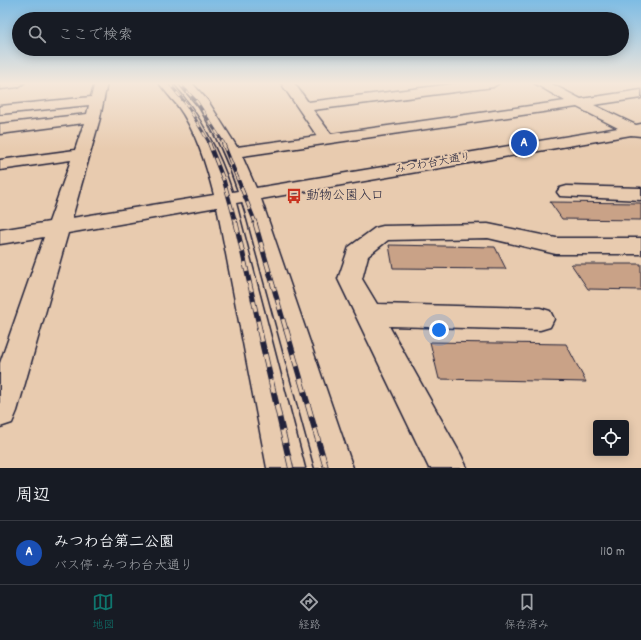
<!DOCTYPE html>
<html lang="ja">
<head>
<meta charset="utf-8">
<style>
	body { margin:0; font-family:Dekko,"Klee One",sans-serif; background:#20242c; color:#f1f3f6 }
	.controls { position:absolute; right:12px; bottom:12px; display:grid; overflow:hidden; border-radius:4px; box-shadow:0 2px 10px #0003 }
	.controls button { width:36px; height:36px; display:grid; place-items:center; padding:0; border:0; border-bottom:1px solid #363941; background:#171b24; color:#f1f3f6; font:20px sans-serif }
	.you { position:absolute; left:439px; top:330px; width:14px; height:14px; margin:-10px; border:3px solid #fff; border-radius:50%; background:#1a73e8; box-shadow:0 0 0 6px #1a73e833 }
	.badge { display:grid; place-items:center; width:26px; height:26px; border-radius:50%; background:#0f766e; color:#fff; font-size:13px; font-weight:700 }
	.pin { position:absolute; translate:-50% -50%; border:2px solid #fff; box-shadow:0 1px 4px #0006 }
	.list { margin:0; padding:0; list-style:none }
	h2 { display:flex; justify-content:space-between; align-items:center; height:52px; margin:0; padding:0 16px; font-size:17px }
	h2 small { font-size:13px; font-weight:400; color:#9ea1a6 }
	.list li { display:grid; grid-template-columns:26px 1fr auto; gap:12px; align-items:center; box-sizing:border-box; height:64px; padding:0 16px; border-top:1px solid #363941 }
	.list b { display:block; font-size:15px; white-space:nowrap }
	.list p { margin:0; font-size:13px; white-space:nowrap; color:#9ea1a6 }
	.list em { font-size:13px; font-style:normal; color:#9ea1a6 }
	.icon { flex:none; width:22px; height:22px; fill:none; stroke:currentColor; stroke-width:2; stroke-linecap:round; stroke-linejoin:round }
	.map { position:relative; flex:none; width:641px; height:468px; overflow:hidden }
	.search { position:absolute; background:#171b24; box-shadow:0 2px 10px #0003; left:12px; right:12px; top:12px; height:44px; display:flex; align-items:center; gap:10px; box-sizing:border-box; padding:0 14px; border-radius:22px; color:#9ea1a6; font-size:15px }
	.sheet { height:116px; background:#171b24 }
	nav { display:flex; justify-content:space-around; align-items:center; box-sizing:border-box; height:56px; border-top:1px solid #363941; background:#171b24; font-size:11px; color:#9ea1a6 }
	nav a { display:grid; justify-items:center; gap:2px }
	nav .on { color:#0f766e }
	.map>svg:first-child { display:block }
	.building { fill:#c9a287; stroke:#22223b }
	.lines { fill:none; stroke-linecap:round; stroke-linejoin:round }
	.minor-casing { stroke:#22223b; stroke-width:3 }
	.minor { fill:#e8cbaf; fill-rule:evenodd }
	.rail-far3-casing { stroke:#22223b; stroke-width:3 }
	.rail-far2-casing { stroke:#22223b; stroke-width:4 }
	.rail-far1-casing { stroke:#22223b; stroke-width:5 }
	.rail-casing { stroke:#22223b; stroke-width:6 }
	.rail-far3 { stroke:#e8cbaf; stroke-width:2; stroke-dasharray:6; stroke-linecap:butt }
	.rail-far2 { stroke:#e8cbaf; stroke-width:2.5; stroke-dasharray:8; stroke-linecap:butt }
	.rail-far1 { stroke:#e8cbaf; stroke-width:3.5; stroke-dasharray:10; stroke-linecap:butt }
	.rail { stroke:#e8cbaf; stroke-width:4.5; stroke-dasharray:13; stroke-linecap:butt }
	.labels { text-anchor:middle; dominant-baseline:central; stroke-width:4; stroke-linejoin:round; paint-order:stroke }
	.far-street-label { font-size:11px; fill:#22223b; stroke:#e8cbaf }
	.poi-label { font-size:13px; fill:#22223b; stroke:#e8cbaf; text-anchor:start }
</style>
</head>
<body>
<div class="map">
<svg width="641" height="468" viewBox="0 0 641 468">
	<rect width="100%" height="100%" fill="#e8cbaf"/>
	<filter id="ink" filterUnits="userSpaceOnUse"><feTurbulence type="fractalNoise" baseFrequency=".025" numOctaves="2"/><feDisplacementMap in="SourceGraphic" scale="8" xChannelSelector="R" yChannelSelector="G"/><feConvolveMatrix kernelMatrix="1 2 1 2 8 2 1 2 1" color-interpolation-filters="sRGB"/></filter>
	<g filter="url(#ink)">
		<!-- building -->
		<g class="building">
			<polygon points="550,202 641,203 641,220 562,219"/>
			<polygon points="389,245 495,247 506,269 393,268"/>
			<polygon points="571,264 641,264 641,290 588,289"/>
			<polygon points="430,342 566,344 586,382 439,379"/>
		</g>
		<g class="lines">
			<defs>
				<g id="minor">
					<polygon points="0,83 24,83 18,87 0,89"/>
					<path d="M95,83H107L100,118L72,218L214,195C206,164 196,131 177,105C171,98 165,91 159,83H172C200,115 219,151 232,192L238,191C228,161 216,134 199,107C193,99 185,92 179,83H192L208,101L237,147L317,136L281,83H294L308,102L461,83H499L493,87L313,110L331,134L565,101L534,83H550L581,99L641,90V98L594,105L636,125L641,124V136L631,135L261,199L353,468H315L245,211L242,202L236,203L305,468H267L217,207L68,233L17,411L12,423L0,427V363L44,237L0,244V230L49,222L71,160L0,170V160L75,150L84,123L0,134V124L87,114L89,105L0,114V106L91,97ZM577,107L618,128L256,188L242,156Z"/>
					<polygon points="567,186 641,188 641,200 560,196 557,192 560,188"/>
					<polygon points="488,224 556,238 641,238 641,254 556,254 488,238 388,240 368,256 362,279 377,304 540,308 550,311 554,319 550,327 540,330 389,326 461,455 467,468 429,468 338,279 349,247 375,228 383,226"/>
				</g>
			</defs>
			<!-- minor casing -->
			<use href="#minor" class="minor-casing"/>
			<!-- minor -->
			<use href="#minor" class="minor"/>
			<defs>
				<g id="rail-far3">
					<polyline points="169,83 187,105 210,144"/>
					<polyline points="179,83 197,102 224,144"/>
				</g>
				<g id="rail-far2">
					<polyline points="209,143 224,181 236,224"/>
					<polyline points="223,143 256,224"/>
				</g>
				<g id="rail-far1">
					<polyline points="236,223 260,330"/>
					<polyline points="255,223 286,330"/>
				</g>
				<g id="rail">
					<polyline points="259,329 291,468"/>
					<polyline points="286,329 326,468"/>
				</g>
			</defs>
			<!-- rail-far3 casing -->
			<use href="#rail-far3" class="rail-far3-casing"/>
			<!-- rail-far2 casing -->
			<use href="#rail-far2" class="rail-far2-casing"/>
			<!-- rail-far1 casing -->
			<use href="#rail-far1" class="rail-far1-casing"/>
			<!-- rail casing -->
			<use href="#rail" class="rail-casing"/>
			<!-- rail-far3 -->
			<use href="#rail-far3" class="rail-far3"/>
			<!-- rail-far2 -->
			<use href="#rail-far2" class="rail-far2"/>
			<!-- rail-far1 -->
			<use href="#rail-far1" class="rail-far1"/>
			<!-- rail -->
			<use href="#rail" class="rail"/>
		</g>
	</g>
	<!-- sky -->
	<linearGradient id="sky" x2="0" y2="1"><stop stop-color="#7ebce4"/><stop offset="0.56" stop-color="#f5e8db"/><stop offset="1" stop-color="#f5e8db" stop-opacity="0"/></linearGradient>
	<rect width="641" height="149" fill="url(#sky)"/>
	<!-- icons -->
	<defs>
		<symbol id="bus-bare" viewBox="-9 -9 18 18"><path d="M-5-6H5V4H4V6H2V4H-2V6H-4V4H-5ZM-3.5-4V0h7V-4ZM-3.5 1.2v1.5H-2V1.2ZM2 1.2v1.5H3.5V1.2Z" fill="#c8321e" stroke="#e8cbaf" stroke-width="2.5" paint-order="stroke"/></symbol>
	</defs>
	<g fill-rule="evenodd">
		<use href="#bus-bare" x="283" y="185" width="22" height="22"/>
	</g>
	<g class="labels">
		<!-- far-street labels -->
		<g class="far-street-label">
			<text transform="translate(433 164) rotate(-10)">みつわ台大通り</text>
		</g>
		<!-- poi labels -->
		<g class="poi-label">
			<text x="306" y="196">動物公園入口</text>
		</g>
	</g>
</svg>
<div class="controls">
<button><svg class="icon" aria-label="locate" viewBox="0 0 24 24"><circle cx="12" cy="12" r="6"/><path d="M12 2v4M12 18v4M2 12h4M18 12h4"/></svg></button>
</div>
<div class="you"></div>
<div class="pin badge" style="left:524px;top:143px;background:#1a4fb4">A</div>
<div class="search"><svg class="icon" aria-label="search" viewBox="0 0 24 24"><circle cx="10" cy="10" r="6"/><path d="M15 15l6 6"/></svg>ここで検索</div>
</div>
<section class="sheet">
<h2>周辺<small></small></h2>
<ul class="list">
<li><span class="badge" style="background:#1a4fb4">A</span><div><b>みつわ台第二公園</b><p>バス停 · みつわ台大通り</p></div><em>110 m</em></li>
</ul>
</section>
<nav>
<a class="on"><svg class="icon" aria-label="map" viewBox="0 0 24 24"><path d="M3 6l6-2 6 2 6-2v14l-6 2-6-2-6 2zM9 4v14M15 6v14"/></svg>地図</a>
<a><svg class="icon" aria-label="directions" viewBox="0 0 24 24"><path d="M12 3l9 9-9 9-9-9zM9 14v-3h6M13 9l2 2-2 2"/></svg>経路</a>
<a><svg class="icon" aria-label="saved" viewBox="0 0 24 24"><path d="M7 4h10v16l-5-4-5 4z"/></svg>保存済み</a>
</nav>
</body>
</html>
